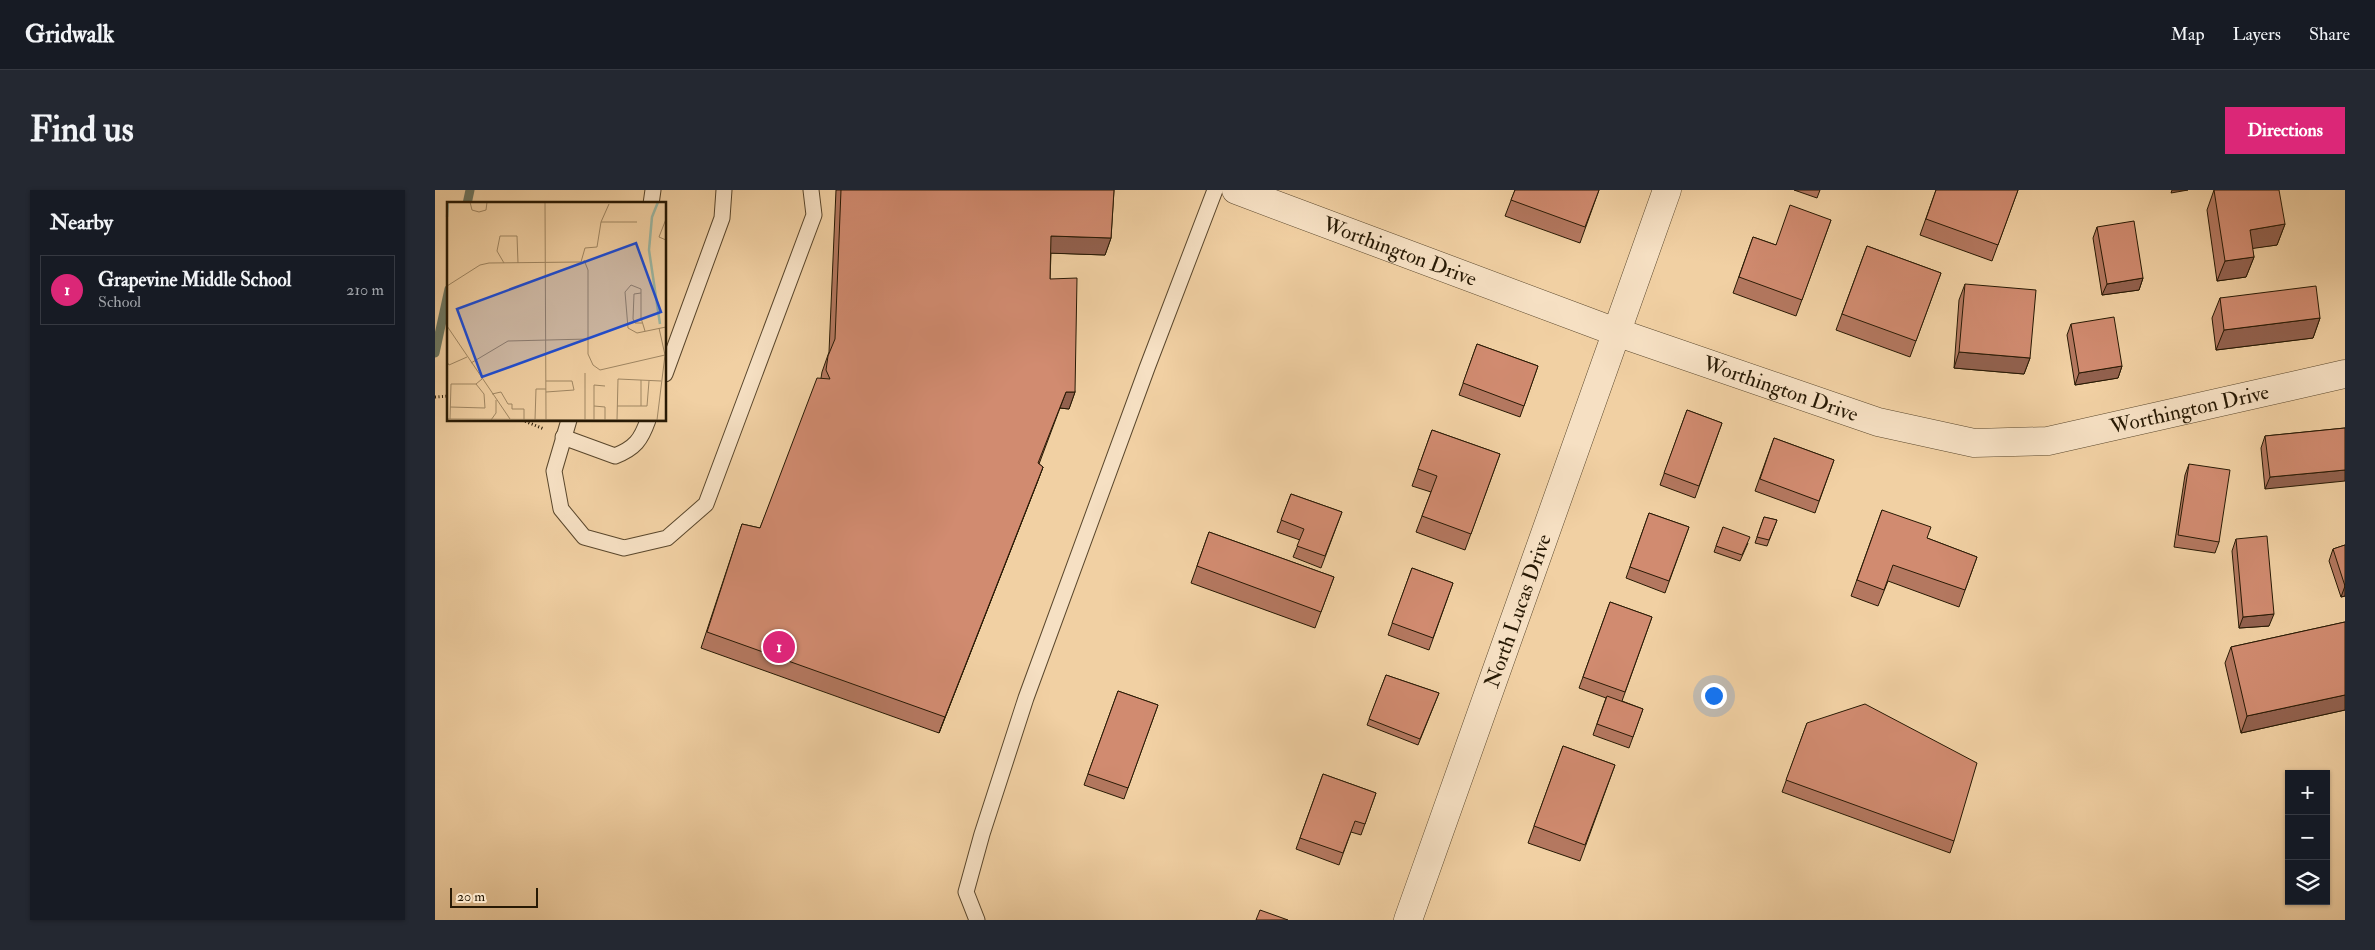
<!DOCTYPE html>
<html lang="en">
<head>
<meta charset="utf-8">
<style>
	body { margin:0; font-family:"IM FELL Double Pica",serif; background:#242831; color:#f1f3f6 }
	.controls { position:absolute; right:15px; bottom:15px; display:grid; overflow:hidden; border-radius:0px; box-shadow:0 1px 4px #0004 }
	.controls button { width:45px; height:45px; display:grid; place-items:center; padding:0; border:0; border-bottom:1px solid #363941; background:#171b24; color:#f1f3f6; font:25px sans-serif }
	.scale { position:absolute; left:15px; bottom:12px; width:88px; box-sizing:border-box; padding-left:5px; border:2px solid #271904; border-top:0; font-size:14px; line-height:18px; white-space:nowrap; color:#271904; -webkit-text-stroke:4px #f6e0c3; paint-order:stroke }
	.you { position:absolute; left:1278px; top:505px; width:18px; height:18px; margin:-12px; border:4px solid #fff; border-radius:50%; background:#1a73e8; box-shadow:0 0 0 8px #1a73e833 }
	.badge { display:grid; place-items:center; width:32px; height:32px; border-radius:50%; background:#db2777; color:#fff; font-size:16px; font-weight:700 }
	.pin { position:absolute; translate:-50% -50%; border:2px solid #fff; box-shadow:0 1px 5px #0006 }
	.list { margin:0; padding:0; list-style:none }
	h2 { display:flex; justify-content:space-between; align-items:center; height:65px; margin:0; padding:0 20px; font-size:21px }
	h2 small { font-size:16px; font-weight:400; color:#9ea1a6 }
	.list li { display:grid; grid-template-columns:32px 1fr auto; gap:15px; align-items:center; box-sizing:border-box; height:70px; margin:0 10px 10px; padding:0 10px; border:1px solid #363941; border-radius:0px }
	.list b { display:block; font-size:19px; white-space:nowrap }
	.list p { margin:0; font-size:16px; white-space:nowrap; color:#9ea1a6 }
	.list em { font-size:16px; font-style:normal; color:#9ea1a6 }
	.icon { flex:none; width:28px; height:28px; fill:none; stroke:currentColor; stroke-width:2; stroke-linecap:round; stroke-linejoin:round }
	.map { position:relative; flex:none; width:1910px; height:730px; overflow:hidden; border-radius:0px }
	header { display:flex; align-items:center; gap:30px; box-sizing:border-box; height:70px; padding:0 25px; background:#171b24; border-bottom:1px solid #363941 }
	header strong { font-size:24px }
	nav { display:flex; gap:28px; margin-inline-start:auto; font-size:18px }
	.intro { display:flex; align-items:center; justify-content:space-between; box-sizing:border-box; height:120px; padding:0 30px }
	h1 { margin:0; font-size:35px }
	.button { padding:12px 22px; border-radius:0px; background:#db2777; color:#fff; font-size:18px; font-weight:700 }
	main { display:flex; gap:30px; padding:0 30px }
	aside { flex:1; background:#171b24; border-radius:0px; box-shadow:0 1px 4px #0004 }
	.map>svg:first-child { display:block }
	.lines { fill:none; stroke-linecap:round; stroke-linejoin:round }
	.stream { stroke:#6d7863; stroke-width:9 }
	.service-casing { stroke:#5a472c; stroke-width:17 }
	.minor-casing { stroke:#5a472c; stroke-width:29 }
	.path { stroke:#271904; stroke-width:3; stroke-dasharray:1 2.5; stroke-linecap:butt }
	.service { stroke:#f6e0c3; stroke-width:15 }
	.minor { stroke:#f6e0c3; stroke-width:28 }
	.wall { fill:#b47860; stroke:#271904 }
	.shaded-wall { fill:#92614e; stroke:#271904 }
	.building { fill:#d18b70; stroke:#271904 }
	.labels { text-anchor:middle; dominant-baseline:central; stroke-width:4; stroke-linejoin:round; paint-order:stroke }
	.street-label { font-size:21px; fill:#271904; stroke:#f6e0c3 }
	.inset-river { fill:none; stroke:#9bb7a3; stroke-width:2.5 }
	.inset-road { fill:none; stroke:#a08763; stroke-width:1 }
	.view { fill:#1d4ed8; fill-opacity:0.15; stroke:#1d4ed8; stroke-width:2.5 }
	.inset-edge { fill:none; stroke:#271904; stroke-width:2.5 }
</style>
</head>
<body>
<header>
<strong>Gridwalk</strong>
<nav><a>Map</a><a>Layers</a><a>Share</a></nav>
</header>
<div class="intro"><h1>Find us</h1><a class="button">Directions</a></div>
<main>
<aside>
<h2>Nearby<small></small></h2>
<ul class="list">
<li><span class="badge">1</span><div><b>Grapevine Middle School</b><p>School</p></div><em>210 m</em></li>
</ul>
</aside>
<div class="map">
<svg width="1910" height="730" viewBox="0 0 1910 730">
	<rect width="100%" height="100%" fill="#f1d0a3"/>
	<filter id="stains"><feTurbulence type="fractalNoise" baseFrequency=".004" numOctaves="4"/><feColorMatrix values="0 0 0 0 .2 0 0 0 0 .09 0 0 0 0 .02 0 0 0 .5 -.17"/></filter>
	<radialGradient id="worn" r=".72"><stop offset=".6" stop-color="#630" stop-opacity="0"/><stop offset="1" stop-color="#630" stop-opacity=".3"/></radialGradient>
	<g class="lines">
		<!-- stream -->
		<g class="stream">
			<polyline points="32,14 35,0"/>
			<polyline points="0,163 14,99"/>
		</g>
		<defs>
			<g id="service">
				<polyline points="216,14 218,0"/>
				<polyline points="230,184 287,28 289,0"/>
				<polyline points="134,230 119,281 126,319 149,347 189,358 232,348 271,314 379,25 376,0"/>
				<path d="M128,247L180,266C200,258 206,250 213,230"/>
				<polyline points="542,730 531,702 547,644 591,508 712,178 780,0"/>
			</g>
			<g id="minor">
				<path id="s1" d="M801,0L1181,142L1443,232L1539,253L1613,251L1910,184"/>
				<path id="s2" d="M973,730L1232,0"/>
			</g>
		</defs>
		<!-- service casing -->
		<use href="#service" class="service-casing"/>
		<!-- minor casing -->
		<use href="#minor" class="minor-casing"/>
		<!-- path -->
		<g class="path">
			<polyline points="0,207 14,206"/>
			<polyline points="87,230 109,239"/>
		</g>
		<!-- service -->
		<use href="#service" class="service"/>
		<!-- minor -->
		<use href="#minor" class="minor"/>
	</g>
	<!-- wall -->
	<g class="wall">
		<polygon points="401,0 679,0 676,48 670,65 616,63 615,89 640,202 634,219 625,218 604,274 608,277 602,293 504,543 266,458 307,334 325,338 386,188 387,182 394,162"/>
		<polygon points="1080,0 1164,0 1145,53 1070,26"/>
		<polygon points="1359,0 1385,0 1382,8"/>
		<polygon points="1501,0 1583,0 1557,71 1485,45"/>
		<polygon points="1779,0 1850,34 1842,55 1817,58 1819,67 1811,87 1782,91 1772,20"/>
		<polygon points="1396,30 1361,126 1298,103 1318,47 1341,55"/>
		<polygon points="1662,37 1708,88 1704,100 1667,105 1658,48"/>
		<polygon points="1432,56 1506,83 1475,167 1401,140"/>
		<polygon points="1530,94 1595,168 1589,184 1519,178 1524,110"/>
		<polygon points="1785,108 1885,128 1878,148 1781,160 1777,128"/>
		<polygon points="1636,134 1687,176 1683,188 1640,195 1632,145"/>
		<polygon points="1042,154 1103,176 1085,227 1024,205"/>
		<polygon points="1252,220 1287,233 1260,308 1225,295"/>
		<polygon points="1910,238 1830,299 1826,258 1830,246"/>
		<polygon points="997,240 1065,264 1030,360 981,342 996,302 977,296"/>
		<polygon points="1339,248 1399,270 1380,323 1320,301"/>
		<polygon points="1754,274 1784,352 1780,363 1739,357 1750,285"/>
		<polygon points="856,304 907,322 886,378 858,367 865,350 842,342"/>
		<polygon points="1447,320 1492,348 1542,367 1524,417 1453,391 1443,416 1416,406"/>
		<polygon points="1214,323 1254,337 1230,403 1191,388"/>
		<polygon points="1329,327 1342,330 1332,356 1320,353"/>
		<polygon points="1288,337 1313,353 1305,371 1279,362"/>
		<polygon points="774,342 899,387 880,438 756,393"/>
		<polygon points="1801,349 1834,436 1804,438 1797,361"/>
		<polygon points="1910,355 1910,406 1906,407 1894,371 1898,359"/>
		<polygon points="977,378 1018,393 994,460 953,445"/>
		<polygon points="1175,412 1217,427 1187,511 1208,519 1194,558 1158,545 1171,508 1144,498"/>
		<polygon points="1910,432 1910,520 1806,543 1790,473 1796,457"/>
		<polygon points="951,485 1004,503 983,555 932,535"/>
		<polygon points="683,501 723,515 689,609 649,595"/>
		<polygon points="1372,533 1519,651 1515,663 1347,602"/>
		<polygon points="1128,556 1180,575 1145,671 1093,653"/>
		<polygon points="888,584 941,603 926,645 916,642 904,675 861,659"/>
	</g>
	<!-- shaded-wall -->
	<g class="shaded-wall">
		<polygon points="1737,0 1753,0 1736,3"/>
		<polygon points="1850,34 1842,55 1807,60 1815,40"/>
		<polygon points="616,46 676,48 670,65 611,63"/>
		<polygon points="1819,67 1811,87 1782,91 1790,71"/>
		<polygon points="1708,88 1704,100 1667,105 1672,94"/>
		<polygon points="1885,128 1878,148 1781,160 1789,140"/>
		<polygon points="1524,162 1595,168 1589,184 1519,178"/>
		<polygon points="1687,176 1683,188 1640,195 1644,183"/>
		<polygon points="631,202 640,202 634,219 625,218"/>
		<polygon points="608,277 602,293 504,543 510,527"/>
		<polygon points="1910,280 1910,291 1830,299 1835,287"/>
		<polygon points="1910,396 1910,406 1906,407"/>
		<polygon points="1839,424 1834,436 1804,438 1808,427"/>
		<polygon points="1910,505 1910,520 1806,543 1812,526"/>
	</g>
	<!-- building -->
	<g class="building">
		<polygon points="406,0 679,0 676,48 616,46 615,89 642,88 640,202 631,202 603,273 608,277 510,527 272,442 307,334 325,338 382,188 395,189 391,180 393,166 400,149"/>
		<polygon points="1080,0 1164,0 1150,37 1076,10"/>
		<polygon points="1501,0 1583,0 1563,55 1491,29"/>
		<polygon points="1779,0 1844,0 1850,34 1815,40 1819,67 1790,71"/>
		<polygon points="1355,15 1396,30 1367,110 1304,87 1318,47 1341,55"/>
		<polygon points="1699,31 1708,88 1672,94 1662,37"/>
		<polygon points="1432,56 1506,83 1481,151 1407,124"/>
		<polygon points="1530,94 1601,100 1595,168 1524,162"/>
		<polygon points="1881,96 1885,128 1789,140 1785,108"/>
		<polygon points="1679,127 1687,176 1644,183 1636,134"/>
		<polygon points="1042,154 1103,176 1089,216 1028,193"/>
		<polygon points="1252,220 1287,233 1264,296 1229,283"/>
		<polygon points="1910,238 1910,280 1835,287 1830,246"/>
		<polygon points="997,240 1065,264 1036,344 987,326 1002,286 983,279"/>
		<polygon points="1339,248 1399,270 1384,311 1325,289"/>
		<polygon points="1754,274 1795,280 1784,352 1743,345"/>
		<polygon points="856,304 907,322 890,366 862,356 869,339 846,330"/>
		<polygon points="1447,320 1496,337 1492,348 1542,367 1530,400 1458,375 1449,400 1422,390"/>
		<polygon points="1214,323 1254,337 1234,391 1195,377"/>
		<polygon points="1329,327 1342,330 1334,350 1322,347"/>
		<polygon points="1288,337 1315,347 1307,365 1281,356"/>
		<polygon points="774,342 899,387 886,422 762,376"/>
		<polygon points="1832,346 1839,424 1808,427 1801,349"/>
		<polygon points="1910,355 1910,396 1898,359"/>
		<polygon points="977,378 1018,393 998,448 957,433"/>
		<polygon points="1175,412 1217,427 1190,502 1148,487"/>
		<polygon points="1910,432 1910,505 1812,526 1796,457"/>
		<polygon points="951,485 1004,503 985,549 934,529"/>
		<polygon points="683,501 723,515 693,598 653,584"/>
		<polygon points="1172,506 1208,519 1198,547 1162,534"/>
		<polygon points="1430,514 1542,573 1519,651 1351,590 1372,533"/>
		<polygon points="1128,556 1180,575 1150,655 1099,636"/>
		<polygon points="888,584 941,603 930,634 920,631 908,663 865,648"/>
		<polygon points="825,720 853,730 821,730"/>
	</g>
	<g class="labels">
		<!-- street labels -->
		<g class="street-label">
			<text stroke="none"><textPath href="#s1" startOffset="175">Worthington Drive</textPath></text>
			<text stroke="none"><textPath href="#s1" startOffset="580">Worthington Drive</textPath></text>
			<text stroke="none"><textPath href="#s1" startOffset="1000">Worthington Drive</textPath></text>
			<text stroke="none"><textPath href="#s2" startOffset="328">North Lucas Drive</textPath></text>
		</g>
	</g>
	<!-- overview -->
	<g transform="translate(12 12)">
		<rect width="219" height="219" fill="#f1d0a3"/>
		<path class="inset-river" d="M211,0L205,15L202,48L213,122M0,15L1,0"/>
		<path class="inset-road" d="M23,0L25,8L32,10L39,8L40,0M98,0L99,218M219,17L212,35L219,38M154,20L162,2M137,58L141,68V152L146,163L153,168L218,153M57,61L50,49L53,34H70L71,61M0,84L33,63L42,61L134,60L138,46L150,45L154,20H190M194,91L187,92L186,117L188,121H195M0,124L63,217M198,129L194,116V87L184,83L178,90L181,126L190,131L219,125M0,160L2,163L20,155M24,161L61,139L141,137M138,171V218M99,179H125L127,188L99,190M45,192L54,190L61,202H65V207H77V218M147,204L158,205V218M170,204H200L202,179M194,204V178M3,205L38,206L37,192L29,182M0,217L219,218M3,217L4,182H29L35,177M44,218L49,211V198M88,218L89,187H99M147,218V183L158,184M170,218L171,177L214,179M210,218L218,153L212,126"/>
		<path class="view" d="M189,41L214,110L35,175L10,107Z"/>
		<rect width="219" height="219" class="inset-edge"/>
	</g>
	<rect width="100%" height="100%" filter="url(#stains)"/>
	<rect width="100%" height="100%" fill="url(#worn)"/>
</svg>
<div class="controls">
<button>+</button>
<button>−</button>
<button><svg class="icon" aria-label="layers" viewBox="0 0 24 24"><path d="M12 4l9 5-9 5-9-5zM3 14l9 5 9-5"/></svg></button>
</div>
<div class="scale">20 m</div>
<div class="you"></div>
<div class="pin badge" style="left:344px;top:457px">1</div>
</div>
</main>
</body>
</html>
